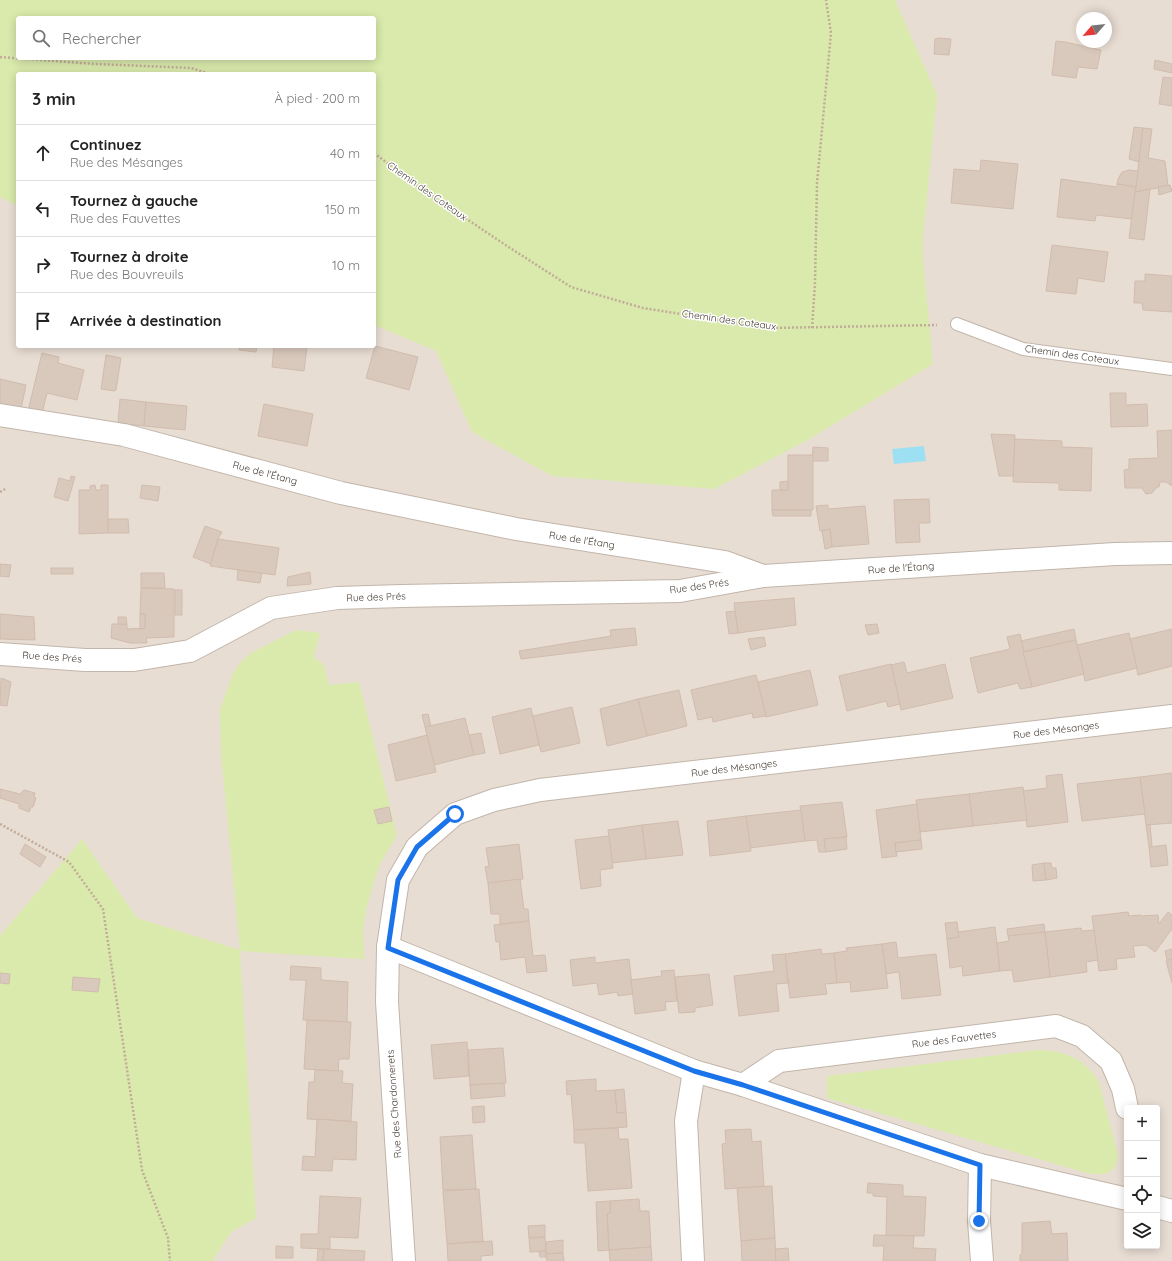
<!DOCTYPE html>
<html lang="fr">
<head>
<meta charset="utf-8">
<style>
	body { margin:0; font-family:Quicksand,sans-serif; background:#f6f6f6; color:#222 }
	.controls { position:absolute; right:12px; bottom:12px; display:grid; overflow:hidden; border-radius:4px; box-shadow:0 2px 10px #0003 }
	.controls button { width:36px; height:36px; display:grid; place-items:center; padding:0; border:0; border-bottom:1px solid #e0e0e0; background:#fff; color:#222; font:20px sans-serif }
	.compass { position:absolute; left:1076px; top:12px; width:36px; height:36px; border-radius:50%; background:#fff; box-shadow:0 2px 10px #0003; rotate:242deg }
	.stop { position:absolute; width:12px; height:12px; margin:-9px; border:3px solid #1a73e8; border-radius:50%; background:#fff }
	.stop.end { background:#1a73e8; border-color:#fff; box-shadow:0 1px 4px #0008 }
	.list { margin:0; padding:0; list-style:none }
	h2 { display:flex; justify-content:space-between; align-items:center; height:52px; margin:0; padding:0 16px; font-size:17px }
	h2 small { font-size:13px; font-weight:400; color:#767676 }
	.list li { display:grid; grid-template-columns:26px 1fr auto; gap:12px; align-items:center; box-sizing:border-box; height:56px; padding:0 16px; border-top:1px solid #e0e0e0 }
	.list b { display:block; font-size:15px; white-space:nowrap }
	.list p { margin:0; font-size:13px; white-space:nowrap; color:#767676 }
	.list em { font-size:13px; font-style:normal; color:#767676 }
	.icon { flex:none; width:22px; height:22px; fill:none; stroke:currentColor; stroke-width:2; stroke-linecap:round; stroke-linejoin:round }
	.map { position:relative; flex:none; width:1172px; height:1261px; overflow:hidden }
	.search { position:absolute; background:#fff; box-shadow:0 2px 10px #0003; left:16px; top:16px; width:360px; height:44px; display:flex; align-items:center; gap:10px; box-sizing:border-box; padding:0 14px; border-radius:4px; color:#767676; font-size:15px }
	.panel { position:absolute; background:#fff; box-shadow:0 2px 10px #0003; left:16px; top:72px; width:360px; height:276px; border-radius:4px }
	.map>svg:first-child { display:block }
	.residential { fill:#e8ddd3; fill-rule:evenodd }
	.green { fill:#d9eaac; fill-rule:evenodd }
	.water { fill:#9ee0f3 }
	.building { fill:#d9c9bd; stroke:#d1bcad }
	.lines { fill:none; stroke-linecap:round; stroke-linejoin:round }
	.lane-casing { stroke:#c2b5aa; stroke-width:14 }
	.street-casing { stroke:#c2b5aa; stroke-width:24 }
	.path { stroke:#c2ab98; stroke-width:2.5; stroke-dasharray:2 2; stroke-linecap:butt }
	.lane { stroke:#fff; stroke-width:12 }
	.street { stroke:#fff; stroke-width:22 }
	.route { stroke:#1a73e8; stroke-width:5 }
	.labels { text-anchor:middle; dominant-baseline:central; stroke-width:3; stroke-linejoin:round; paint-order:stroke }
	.street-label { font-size:10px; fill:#463c34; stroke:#fff }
</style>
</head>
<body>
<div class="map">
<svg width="1172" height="1261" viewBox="0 0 1172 1261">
	<rect width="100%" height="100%" fill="#f3ece5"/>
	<!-- residential -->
	<path class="residential" d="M0,0H1172V1261H214L215,1257L231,1232L240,951L137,918L82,840L0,936ZM18,18H374V58H18ZM1082,18H1106V42H1082ZM18,74H374V346H18ZM1127,1108H1157V1246H1127Z"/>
	<!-- green -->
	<g class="green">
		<path d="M0,0H895L937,95L922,248L933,364L806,441L714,489L552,476L472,432L436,351L374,325V74H18V206L0,197ZM18,18H374V58H18Z"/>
		<polygon points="296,630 320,633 314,657 324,665 329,685 359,682 397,835 379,866 367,906 363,928 364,959 240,951 256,1218 231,1232 215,1257 214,1261 0,1261 0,936 82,839 137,918 240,950 221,753 220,710 233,673 240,663 251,653"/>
		<path d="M1038,1050C1066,1051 1084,1058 1099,1082L1118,1155C1116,1175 1103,1176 1087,1173L827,1098V1076Z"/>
	</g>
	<!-- water -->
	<polygon class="water" points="924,446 926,461 894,464 892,449"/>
	<!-- building -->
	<g class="building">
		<polygon points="939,38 951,39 949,55 934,54 935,39"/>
		<polygon points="1056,41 1065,42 1101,50 1097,69 1078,67 1076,78 1052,75"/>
		<polygon points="1155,60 1172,64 1172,73 1154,69"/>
		<polygon points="1163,77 1172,78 1172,106 1159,104"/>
		<polygon points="1134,127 1143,128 1139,162 1129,159"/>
		<polygon points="1143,128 1152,129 1148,158 1165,161 1168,186 1135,192"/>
		<polygon points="981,160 1018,164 1013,209 951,203 954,169 980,171"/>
		<polygon points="1129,170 1138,171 1136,187 1117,184 1118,179 1122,172"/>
		<polygon points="1061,179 1117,187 1117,184 1136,187 1132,219 1096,215 1095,221 1057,217"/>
		<polygon points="1170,185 1172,191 1159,195 1158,187"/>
		<polygon points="1150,189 1144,240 1129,238 1135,192"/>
		<polygon points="1052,245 1108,252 1104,282 1078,278 1076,294 1046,291"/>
		<polygon points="1145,274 1172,276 1172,312 1143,310 1142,303 1134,303 1135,281 1145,281"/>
		<polygon points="240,346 257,346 256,352 239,350"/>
		<polygon points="274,346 307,346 304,371 272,367"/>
		<polygon points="375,346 418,357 409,390 366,378"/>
		<polygon points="42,353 59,357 58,363 84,370 77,400 47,393 42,414 28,411"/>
		<polygon points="106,355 121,358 116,390 114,391 101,389"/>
		<polygon points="0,379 26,385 21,409 0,410"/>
		<polygon points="1110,393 1126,393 1126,405 1147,404 1148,426 1111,427"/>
		<polygon points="120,399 146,402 144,426 118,423"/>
		<polygon points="146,402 187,406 185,430 144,426"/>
		<polygon points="264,404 313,414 307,446 258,436"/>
		<polygon points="1172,430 1172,486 1166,482 1160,482 1159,487 1157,487 1152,493 1146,494 1142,488 1125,488 1124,470 1129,469 1129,459 1158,458 1157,431"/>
		<polygon points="991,434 1015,435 1013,476 999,476"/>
		<polygon points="1015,439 1062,441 1062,447 1092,448 1091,491 1059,490 1059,483 1013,482"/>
		<polygon points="813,447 828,448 828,461 812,461"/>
		<polygon points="788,455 813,455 813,510 772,510 772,490 788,490"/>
		<polygon points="71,476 75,477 68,501 54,497 59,478 70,481"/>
		<polygon points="788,481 788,490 780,490 780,482"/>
		<polygon points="95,485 96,490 101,490 101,485 108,485 108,533 79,534 79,490 90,490 90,486"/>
		<polygon points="142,485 160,487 158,501 140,498"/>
		<polygon points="929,499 930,523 919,523 920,542 896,543 894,500"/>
		<polygon points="828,505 828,509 865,506 869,544 832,547 830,529 820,531 816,506"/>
		<polygon points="772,510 811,510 811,516 773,516"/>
		<polygon points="108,519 128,519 129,533 108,533"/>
		<polygon points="205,526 222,532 218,539 211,564 193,557"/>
		<polygon points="830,529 832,547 825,549 822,531"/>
		<polygon points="218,539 279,548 275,575 210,566"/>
		<polygon points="0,564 11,565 9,577 0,576"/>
		<rect x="51" y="568" width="22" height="6"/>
		<polygon points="238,570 262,573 260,583 237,580"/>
		<polygon points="310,572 311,584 287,586 288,577"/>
		<polygon points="141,573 164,573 165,588 141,588"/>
		<polygon points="141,588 174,589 174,637 146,638 147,643 130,643 111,638 112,624 127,624 127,629 145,628 145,614 140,614"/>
		<rect x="175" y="590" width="7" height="25"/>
		<polygon points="794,598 796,625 738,633 734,603"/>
		<polygon points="735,611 738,633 729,634 726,612"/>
		<polygon points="0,614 34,617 35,640 0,639"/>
		<polygon points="140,614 145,614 145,628 140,629"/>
		<polygon points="118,617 126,617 127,624 118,624"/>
		<polygon points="877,624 879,633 868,635 865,625"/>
		<polygon points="635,628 637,645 521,659 519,651 611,636 610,630"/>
		<polygon points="1074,629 1076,640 1023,652 1021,641"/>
		<polygon points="1172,629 1172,666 1138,675 1130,639"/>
		<polygon points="1129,633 1137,668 1085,681 1077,645"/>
		<polygon points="1020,634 1032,687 1020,689 1018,683 978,693 970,658 1010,649 1007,637"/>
		<polygon points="764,637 766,646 751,650 748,639"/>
		<polygon points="1076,640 1084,674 1032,687 1023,652"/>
		<polygon points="904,662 907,673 945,664 953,698 901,710 891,665"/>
		<polygon points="891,664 900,704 888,707 886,701 847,711 839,676"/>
		<polygon points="810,670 818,705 766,717 758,682"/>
		<polygon points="756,675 766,716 753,718 752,713 713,722 712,717 698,720 691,690"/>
		<polygon points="1,678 11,682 7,706 0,705"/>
		<polygon points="679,690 687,726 647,736 638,699"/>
		<polygon points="638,699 647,736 607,746 600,709"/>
		<polygon points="572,707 580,743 541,752 533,716"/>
		<polygon points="531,708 539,745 500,754 492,717"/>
		<polygon points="428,714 431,726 425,727 422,715"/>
		<polygon points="465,718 474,755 434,765 425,727"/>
		<polygon points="481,733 485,753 474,755 469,735"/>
		<polygon points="427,735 436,772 396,781 388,745"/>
		<polygon points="1172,773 1172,823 1146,825 1140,777"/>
		<polygon points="1062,774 1068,822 1027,827 1023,791 1047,788 1046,776"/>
		<polygon points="1140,777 1145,814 1082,821 1077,784"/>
		<polygon points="1023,787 1027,820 973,826 969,794"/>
		<polygon points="0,789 20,794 24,790 35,793 34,797 36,798 33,807 31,807 29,812 19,808 19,804 0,798"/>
		<polygon points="969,794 973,826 920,832 916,800"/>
		<polygon points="842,802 847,837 824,839 826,852 819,852 817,840 805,841 800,806"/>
		<polygon points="917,804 921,840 895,843 897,856 882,858 876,810"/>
		<polygon points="389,807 392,821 378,824 374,810"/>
		<polygon points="801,810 805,841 750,848 746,816"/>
		<polygon points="746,816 751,851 710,856 707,821"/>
		<polygon points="678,821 683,855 646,859 642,825"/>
		<polygon points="642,825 646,859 612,863 608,830"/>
		<polygon points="1146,825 1150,825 1152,846 1149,847"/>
		<polygon points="609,836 613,868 600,870 601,886 581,889 575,840"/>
		<polygon points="846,837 847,849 826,852 824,839"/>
		<polygon points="921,840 922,849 896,852 895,843"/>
		<polygon points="25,844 46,857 40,867 20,854"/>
		<polygon points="519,844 523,879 488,883 485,867 489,866 486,848"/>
		<polygon points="1166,845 1168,865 1151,867 1149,847"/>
		<polygon points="1044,863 1046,880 1033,881 1032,865"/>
		<polygon points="1044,863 1051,863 1052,868 1056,868 1057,878 1046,880"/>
		<polygon points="520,879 524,909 528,909 529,921 500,924 500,914 491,914 488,883"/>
		<polygon points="1128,912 1129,916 1141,915 1141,916 1158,915 1159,924 1168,912 1172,915 1172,929 1155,952 1146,945 1133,946 1135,957 1116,959 1117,969 1099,971 1092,916"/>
		<polygon points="529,921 533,956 545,955 547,971 527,973 525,957 501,960 499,941 496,942 494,925"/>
		<polygon points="957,922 959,937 947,939 945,923"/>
		<polygon points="1044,924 1045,932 1008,936 1007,929"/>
		<polygon points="995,927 1000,971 963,976 962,966 950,968 947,939 959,937 958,932"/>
		<polygon points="1081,928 1082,931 1094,930 1098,960 1086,962 1087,972 1050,977 1045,932"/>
		<polygon points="1045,932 1050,977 1014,982 1012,970 1000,971 997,943 1009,941 1008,936"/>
		<polygon points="896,942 898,958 936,954 941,995 902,999 899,972 886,974 882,944"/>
		<polygon points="882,944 888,988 851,992 850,982 837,983 834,953 847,951 846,948"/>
		<polygon points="821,949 822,954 834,953 837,983 825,984 827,994 790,998 785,954"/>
		<polygon points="1172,949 1172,959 1167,960 1165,951"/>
		<polygon points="785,954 788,983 776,984 779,1011 739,1016 734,976 774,971 772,955"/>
		<polygon points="595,957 595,963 629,959 633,994 618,996 617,992 599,995 597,983 573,986 570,960"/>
		<polygon points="1172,959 1172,983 1166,961"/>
		<polygon points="291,966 321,968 321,980 348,982 347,1022 303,1020 306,980 290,980"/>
		<polygon points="674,970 677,1001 665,1002 666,1010 635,1014 631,980 662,976 661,971"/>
		<polygon points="0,973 10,974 9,984 0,983"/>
		<polygon points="709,974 713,1005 695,1008 695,1012 679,1013 675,977"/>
		<polygon points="73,977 100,979 98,992 72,990"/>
		<polygon points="307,1020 351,1022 349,1059 339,1059 338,1071 304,1069"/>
		<polygon points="467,1042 469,1076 434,1079 431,1045"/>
		<polygon points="503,1048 506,1083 470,1085 468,1050"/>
		<polygon points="315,1070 343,1071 342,1083 353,1084 351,1121 307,1119 309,1082 314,1082"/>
		<polygon points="596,1079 596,1091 615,1090 617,1113 626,1112 627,1127 574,1130 571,1094 567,1095 566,1081"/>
		<polygon points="504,1083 505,1096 471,1099 470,1085"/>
		<polygon points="624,1089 626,1112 617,1113 615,1090"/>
		<polygon points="484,1106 485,1122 473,1123 472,1107"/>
		<polygon points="317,1119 357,1122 356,1160 333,1159 332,1171 302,1170 303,1156 315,1157"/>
		<polygon points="618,1128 619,1139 628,1139 632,1188 588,1191 585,1143 574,1143 574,1130"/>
		<polygon points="751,1129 752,1142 761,1141 764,1186 725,1189 722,1144 726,1143 725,1130"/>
		<polygon points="472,1135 476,1189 443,1190 440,1137"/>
		<polygon points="868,1183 903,1185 903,1196 926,1197 924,1236 886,1235 887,1197 873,1196 873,1193 867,1193"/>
		<polygon points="772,1186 775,1238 741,1241 737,1188"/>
		<polygon points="479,1189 483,1241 447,1244 443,1191"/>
		<polygon points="320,1196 361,1198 358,1238 330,1237 330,1249 301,1248 301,1234 318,1234"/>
		<polygon points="639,1199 640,1211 649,1211 651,1247 609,1250 607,1214 610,1213 610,1201"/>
		<polygon points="610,1201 610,1213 607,1214 609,1250 598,1251 596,1202"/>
		<polygon points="1050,1221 1052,1234 1067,1233 1068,1261 1020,1261 1020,1255 1022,1254 1022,1223"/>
		<polygon points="545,1225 545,1237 529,1238 528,1226"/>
		<polygon points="874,1235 914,1236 913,1248 936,1249 935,1261 883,1261 884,1246 873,1246"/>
		<polygon points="545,1237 546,1251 530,1252 529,1238"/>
		<polygon points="775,1238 776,1261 742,1261 741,1241"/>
		<polygon points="563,1240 563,1253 546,1254 546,1242"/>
		<polygon points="492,1241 493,1255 481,1256 481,1261 448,1261 447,1244"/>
		<polygon points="276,1246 293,1247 293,1258 276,1258"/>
		<polygon points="651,1247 652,1261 610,1261 609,1250"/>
		<polygon points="788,1248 789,1261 776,1261 775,1249"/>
		<polygon points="318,1249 324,1249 323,1261 317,1261"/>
		<polygon points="324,1249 365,1251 364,1261 323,1261"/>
		<polygon points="539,1251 546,1251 546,1257 540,1257"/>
		<polygon points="563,1253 564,1261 547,1261 546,1254"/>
	</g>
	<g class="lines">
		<defs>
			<polyline id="lane" points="957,324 1023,349 1172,369"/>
			<g id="street">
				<polyline points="0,415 124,435 341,493 516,529 725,562 763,576 1115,554 1172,553"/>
				<polyline points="0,654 85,660 134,660 190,651 271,608 337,598 402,596 680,591 763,576"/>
				<polyline points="388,947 694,1071 743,1085 980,1165 1127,1199"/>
				<polyline points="743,1085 779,1061 1056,1026 1082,1036 1111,1061 1123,1089 1127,1108"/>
				<polyline points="980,1165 979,1221 982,1261"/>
				<polyline points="1157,1207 1172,1211"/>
				<polyline points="404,1261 387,1002 388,947 398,880 417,847 455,814 494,800 540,790 1172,716"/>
				<polyline points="693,1261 686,1121 694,1071"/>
			</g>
		</defs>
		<!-- lane casing -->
		<use href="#lane" class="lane-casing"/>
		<!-- street casing -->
		<use href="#street" class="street-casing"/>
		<!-- path -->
		<g class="path">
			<polyline points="0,57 95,64 191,68 210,74"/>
			<polyline points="374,153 416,185 507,246 571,287 643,308 770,328 937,325"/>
			<polyline points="812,328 815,283 817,183 831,33 826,0"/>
			<polyline points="0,492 7,488"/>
			<polyline points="0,824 69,862 103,909 142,1170 168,1238 170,1261"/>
		</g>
		<!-- lane -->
		<use href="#lane" class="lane"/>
		<!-- street -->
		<use href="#street" class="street"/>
	</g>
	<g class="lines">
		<!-- route -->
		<polyline class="route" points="455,814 417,847 398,880 388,948 694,1071 743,1085 980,1165 979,1221"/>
	</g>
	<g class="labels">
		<!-- street labels -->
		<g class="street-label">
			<text transform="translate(427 191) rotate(35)">Chemin des Coteaux</text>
			<text transform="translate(729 320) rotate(8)">Chemin des Coteaux</text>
			<text transform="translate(1072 355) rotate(8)">Chemin des Coteaux</text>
			<text transform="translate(265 473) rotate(15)">Rue de l'Étang</text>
			<text transform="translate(582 540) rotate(9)">Rue de l'Étang</text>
			<text transform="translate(901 568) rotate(-4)">Rue de l'Étang</text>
			<text transform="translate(699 586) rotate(-8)">Rue des Prés</text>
			<text transform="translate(376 597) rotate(-2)">Rue des Prés</text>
			<text transform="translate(52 657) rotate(4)">Rue des Prés</text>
			<text transform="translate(1056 730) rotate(-7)">Rue des Mésanges</text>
			<text transform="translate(734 768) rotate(-7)">Rue des Mésanges</text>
			<text transform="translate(954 1039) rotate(-7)">Rue des Fauvettes</text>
			<text transform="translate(394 1104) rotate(-94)">Rue des Chardonnerets</text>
		</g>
	</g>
</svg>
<div class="controls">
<button>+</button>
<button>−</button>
<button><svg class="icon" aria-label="locate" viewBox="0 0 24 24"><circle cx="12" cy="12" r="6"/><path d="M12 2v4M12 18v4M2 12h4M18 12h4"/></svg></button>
<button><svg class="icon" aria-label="layers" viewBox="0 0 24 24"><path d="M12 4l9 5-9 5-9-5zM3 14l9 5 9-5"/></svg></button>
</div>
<svg class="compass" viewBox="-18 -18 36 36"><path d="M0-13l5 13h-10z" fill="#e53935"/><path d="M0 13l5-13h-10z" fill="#767676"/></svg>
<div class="stop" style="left:455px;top:814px"></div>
<div class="stop end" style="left:979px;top:1221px"></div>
<div class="search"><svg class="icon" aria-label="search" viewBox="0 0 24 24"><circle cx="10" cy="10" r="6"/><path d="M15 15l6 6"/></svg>Rechercher</div>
<section class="panel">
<h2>3 min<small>À pied · 200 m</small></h2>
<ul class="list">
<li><svg class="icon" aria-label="ahead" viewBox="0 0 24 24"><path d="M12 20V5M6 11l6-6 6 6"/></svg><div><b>Continuez</b><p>Rue des Mésanges</p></div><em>40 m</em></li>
<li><svg class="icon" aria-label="left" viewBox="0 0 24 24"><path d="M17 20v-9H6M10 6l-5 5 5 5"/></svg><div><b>Tournez à gauche</b><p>Rue des Fauvettes</p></div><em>150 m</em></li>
<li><svg class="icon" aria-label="right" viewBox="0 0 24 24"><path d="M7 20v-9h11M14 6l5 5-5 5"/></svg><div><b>Tournez à droite</b><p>Rue des Bouvreuils</p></div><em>10 m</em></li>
<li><svg class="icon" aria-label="arrive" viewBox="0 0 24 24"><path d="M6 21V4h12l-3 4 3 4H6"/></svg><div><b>Arrivée à destination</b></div></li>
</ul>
</section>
</div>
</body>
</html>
